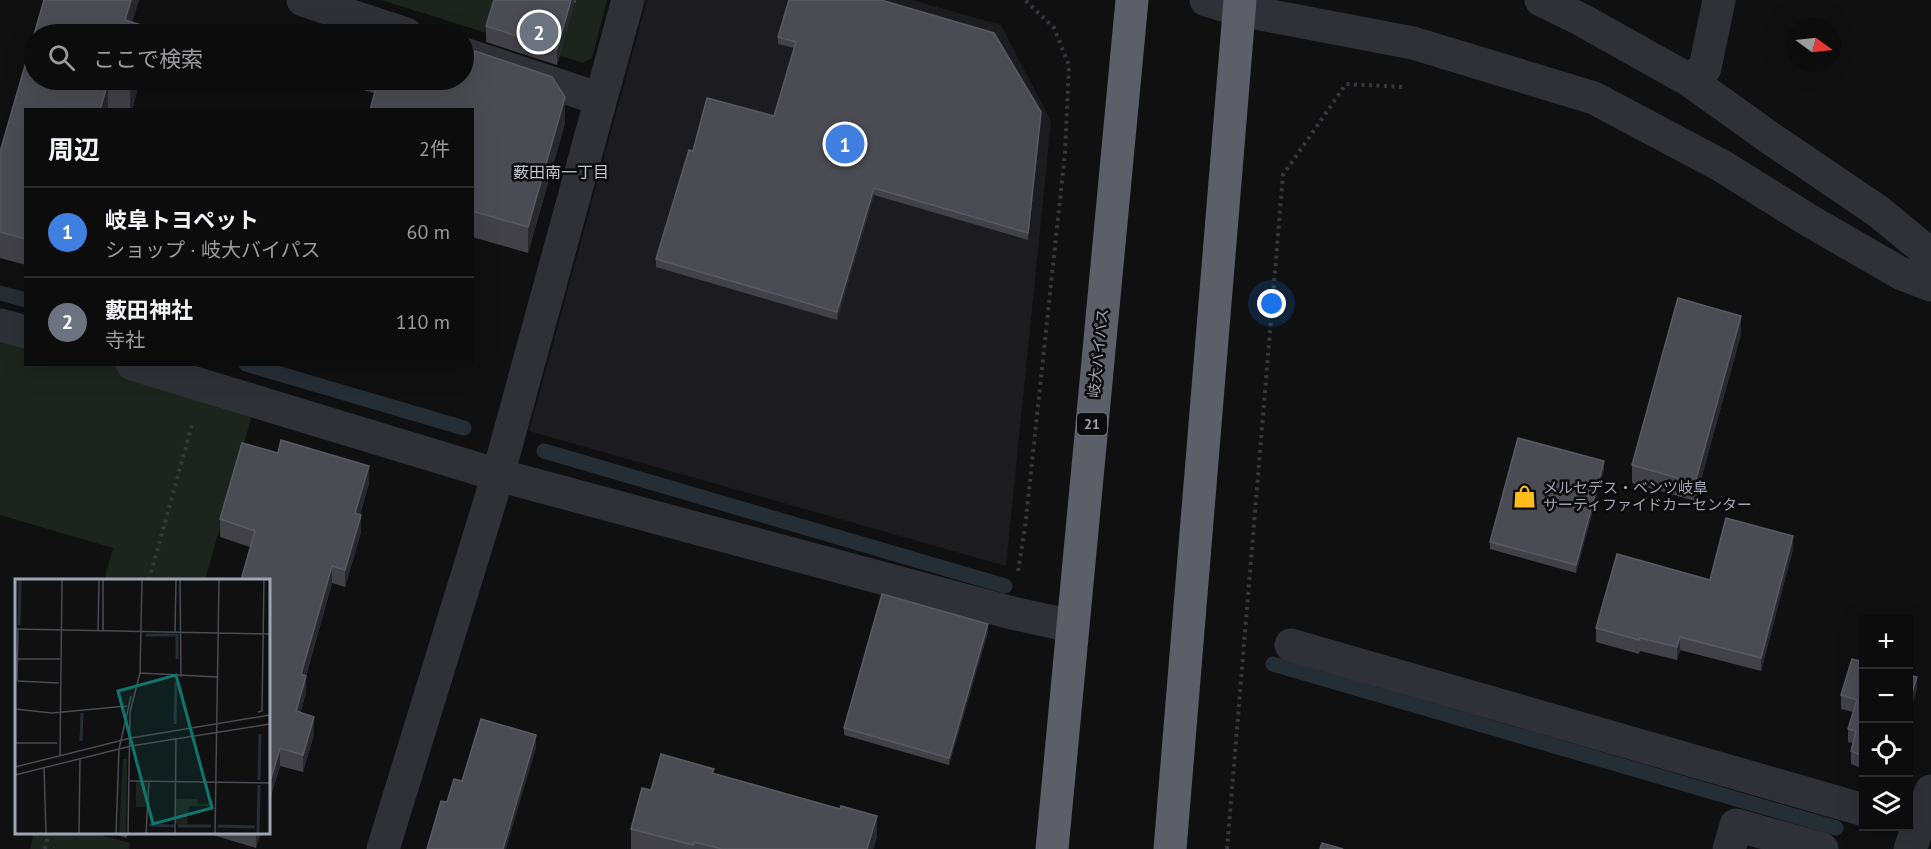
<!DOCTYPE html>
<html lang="ja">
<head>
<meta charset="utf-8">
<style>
	body { margin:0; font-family:"PT Sans","Noto Sans JP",sans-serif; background:#151516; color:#f1f3f6 }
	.controls { position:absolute; right:18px; bottom:18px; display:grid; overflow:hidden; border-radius:0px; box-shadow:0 6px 24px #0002 }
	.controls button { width:54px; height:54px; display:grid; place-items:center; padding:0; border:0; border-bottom:2px solid #2c2c2e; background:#0c0c0d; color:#f1f3f6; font:30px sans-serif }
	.compass { position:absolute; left:1787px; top:18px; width:54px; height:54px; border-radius:50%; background:#0c0c0d; box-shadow:0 6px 24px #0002; rotate:105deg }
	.you { position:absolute; left:1272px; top:304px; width:21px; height:21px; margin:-15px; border:4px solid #fff; border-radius:50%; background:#1a73e8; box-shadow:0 0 0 9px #1a73e833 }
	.badge { display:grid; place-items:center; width:39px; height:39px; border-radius:50%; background:#2563eb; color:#fff; font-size:20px; font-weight:700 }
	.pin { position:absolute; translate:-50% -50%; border:3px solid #fff; box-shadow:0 2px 6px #0006 }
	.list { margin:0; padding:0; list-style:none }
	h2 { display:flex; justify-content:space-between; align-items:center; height:78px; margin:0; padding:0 24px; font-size:26px }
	h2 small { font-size:20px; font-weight:400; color:#9a9b9d }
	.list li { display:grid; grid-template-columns:39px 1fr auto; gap:18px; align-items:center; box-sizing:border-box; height:90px; padding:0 24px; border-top:2px solid #2c2c2e }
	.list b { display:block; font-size:22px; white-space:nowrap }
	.list p { margin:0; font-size:20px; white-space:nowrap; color:#9a9b9d }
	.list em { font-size:20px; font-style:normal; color:#9a9b9d }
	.icon { flex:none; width:33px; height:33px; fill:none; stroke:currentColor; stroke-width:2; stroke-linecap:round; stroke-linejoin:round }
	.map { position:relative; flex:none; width:1931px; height:849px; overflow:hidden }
	.search { position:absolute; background:#0c0c0d; box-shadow:0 6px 24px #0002; left:24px; top:24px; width:450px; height:66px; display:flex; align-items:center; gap:15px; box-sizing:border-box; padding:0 21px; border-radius:33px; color:#9a9b9d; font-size:22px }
	.panel { position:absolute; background:#0c0c0d; box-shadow:0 6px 24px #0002; left:24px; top:108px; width:450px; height:258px; border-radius:0px }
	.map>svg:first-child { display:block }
	.built { fill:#1c1c1e }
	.green { fill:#1c241d }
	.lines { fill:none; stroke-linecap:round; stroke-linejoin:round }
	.stream { stroke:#262e35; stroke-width:15 }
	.path { stroke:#36383e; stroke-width:4; stroke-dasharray:3 4.5; stroke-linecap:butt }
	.minor { stroke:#303137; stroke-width:33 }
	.highway { stroke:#5c5f68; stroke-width:33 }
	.wall { fill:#414147 }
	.shaded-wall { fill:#29292d }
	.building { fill:#4b4c53; stroke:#595a62; stroke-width:1.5 }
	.labels { text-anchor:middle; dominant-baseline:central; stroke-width:5; stroke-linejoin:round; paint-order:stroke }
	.shield { fill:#0b0b0c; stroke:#737781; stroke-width:1.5 }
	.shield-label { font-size:14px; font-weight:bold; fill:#a0a5b3 }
	.street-label { font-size:15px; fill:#a0a5b3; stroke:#0b0b0c }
	.poi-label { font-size:15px; fill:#a0a5b3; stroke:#0b0b0c; text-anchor:start }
	.neighbourhood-label { font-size:16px; fill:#c1c4cf; stroke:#0b0b0c }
	.inset-river { fill:none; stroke:#262e35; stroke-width:3 }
	.inset-road { fill:none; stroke:#4a4c52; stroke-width:1.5 }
	.view { fill:#0f766e; fill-opacity:0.15; stroke:#0f766e; stroke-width:3 }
	.inset-edge { fill:none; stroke:#a0a5b3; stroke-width:3 }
</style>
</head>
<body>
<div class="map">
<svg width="1931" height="849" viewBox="0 0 1931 849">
	<rect width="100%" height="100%" fill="#101011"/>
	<!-- built -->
	<polygon class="built" points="647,0 912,0 1001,25 1051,121 1006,566 529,431"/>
	<!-- green -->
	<g class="green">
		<polygon points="381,0 607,0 592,58 583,63"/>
		<polygon points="0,325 25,333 26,364 127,365 255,405 205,580 104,580 113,548 0,515"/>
		<polygon points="34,833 92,833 130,843 129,849 30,849"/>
	</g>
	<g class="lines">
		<!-- stream -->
		<g class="stream">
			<polyline points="0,293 26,300"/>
			<polyline points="246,364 464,428"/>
			<polyline points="544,451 1005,586"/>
			<polyline points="1273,664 1836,828"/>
		</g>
		<!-- path -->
		<g class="path">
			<polyline points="1018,571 1025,528 1065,153 1069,65 1054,28 1025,0"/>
			<polyline points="149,580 192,425"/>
			<polyline points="45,849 49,832"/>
			<polyline points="1227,849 1283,175 1346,84 1404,87"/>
		</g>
		<!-- minor -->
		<g class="minor">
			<polyline points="303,0 406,34"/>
			<polyline points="1206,0 1240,10 1413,43 1594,98 1722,166 1810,221 1900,273 1931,285"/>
			<polyline points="1541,0 1582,20 1689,80 1770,138 1879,212 1931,255"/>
			<polyline points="464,54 600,99"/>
			<polyline points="1689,80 1705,68 1719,0"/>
			<polyline points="0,325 26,332"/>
			<polyline points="132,364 498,475 1012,613 1072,626"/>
			<polyline points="1291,645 1864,810"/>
			<polyline points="383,849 498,475 628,0"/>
			<polyline points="1729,849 1736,825 1822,849"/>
			<polyline points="1910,849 1931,791"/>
		</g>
		<!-- highway -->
		<g class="highway">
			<polyline points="1052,849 1132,0"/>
			<polyline points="1170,849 1240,0"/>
		</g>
	</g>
	<!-- wall -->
	<g class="wall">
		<polygon points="44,0 139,0 132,22 148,27 148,34 34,34 34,80 140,80 132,110 112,110 108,108 107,110 26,110 26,265 0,258 0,152"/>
		<polygon points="494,0 576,0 576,3 574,3 557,65 486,42 486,26"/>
		<polygon points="789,0 1041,119 1028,240 874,195 837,320 656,267 656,259 774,116 794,48 778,44 778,37"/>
		<polygon points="334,80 464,80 565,123 528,253 472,237 472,110 374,93 334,82"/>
		<polygon points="1741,334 1695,501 1632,483 1632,465"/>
		<polygon points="1604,469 1576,573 1490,549 1490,542"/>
		<polygon points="369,483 360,515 361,532 345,587 332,583 306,676 306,693 300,713 314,734 303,772 280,766 268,806 268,580 250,547 220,537 220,519"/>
		<polygon points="1793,549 1761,671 1680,650 1677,660 1640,651 1639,654 1596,642 1596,628 1710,580"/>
		<polygon points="988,632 949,765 844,735 844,728"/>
		<polygon points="1863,662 1863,769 1851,764 1851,751 1853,743 1848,742 1848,729 1853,712 1841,709 1841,695"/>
		<polygon points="714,774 877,836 873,849 631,849 631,829 651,790"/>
		<polygon points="107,832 128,832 127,838"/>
		<polygon points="203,832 261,832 256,848"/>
	</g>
	<!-- shaded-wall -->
	<g class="shaded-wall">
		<polygon points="131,0 139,0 128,34 125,20"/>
		<polygon points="571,0 574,0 574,3 557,65 557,49"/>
		<polygon points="133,80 140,80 132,110 130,110 130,89"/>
		<polygon points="108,82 108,108 107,110 100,110"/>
		<polygon points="565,97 565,123 528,253 528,227"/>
		<polygon points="1041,112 1041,119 1028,240 1028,233"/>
		<polygon points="874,188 874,195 837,320 837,312"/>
		<polygon points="1741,316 1741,334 1695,501 1695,483"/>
		<polygon points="1604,461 1604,469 1576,573 1576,565"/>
		<polygon points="369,466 369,483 355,531 355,513"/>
		<polygon points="361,515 361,532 345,587 345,570"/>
		<polygon points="1793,536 1793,549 1761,671 1761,658"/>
		<polygon points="332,566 332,583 301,692 301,674"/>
		<polygon points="988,624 988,632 949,765 949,758"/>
		<polygon points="1680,637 1680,650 1677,660 1677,647"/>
		<polygon points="306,676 306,693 296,729 296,711"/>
		<polygon points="1917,677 1917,690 1908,718 1908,705"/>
		<polygon points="314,717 314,734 303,772 303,755"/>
		<polygon points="536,735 536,748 506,849 503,849"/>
		<polygon points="280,748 280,766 268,806 268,789"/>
		<polygon points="877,816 877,836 873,849 867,849"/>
		<polygon points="256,832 261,832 256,848"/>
	</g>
	<!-- building -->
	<g class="building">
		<polygon points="44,0 131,0 125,20 148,27 146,34 34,34 34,80 133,80 130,89 108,82 100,110 26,110 26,239 0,232 0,152"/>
		<polygon points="494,0 571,0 557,49 486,26"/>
		<polygon points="789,0 881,0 994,33 1041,112 1028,233 874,188 837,312 656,259 689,150 693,151 707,98 774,116 796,42 778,37"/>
		<polygon points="346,31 357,34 345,34"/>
		<polygon points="475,51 552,77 565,97 528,227 472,211 472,110 370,110 378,80 464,80 464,56 473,59"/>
		<polygon points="351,80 378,80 376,87"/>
		<polygon points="1678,298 1741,316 1695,483 1632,465"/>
		<polygon points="1518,438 1604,461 1576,565 1490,542"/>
		<polygon points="281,440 369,466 355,513 361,515 345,570 332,566 301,674 306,676 296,711 314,717 303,755 280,748 268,789 268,580 241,580 255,531 220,519 242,443 278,453"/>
		<polygon points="1726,518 1793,536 1761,658 1680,637 1677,647 1640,638 1639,640 1596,628 1617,554 1710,580"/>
		<polygon points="882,594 988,624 949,758 844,728"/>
		<polygon points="1852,659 1863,662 1863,756 1851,751 1856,731 1848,729 1857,700 1841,695"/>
		<polygon points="1908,675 1917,677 1908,705"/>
		<polygon points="481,719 536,735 503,849 427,849 441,801 447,802 454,779 462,781"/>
		<polygon points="661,754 714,769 712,773 840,809 841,806 877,816 867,849 722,849 694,842 693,845 631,829 642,788 651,790"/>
		<polygon points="1322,843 1343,849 1320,849"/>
	</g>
	<!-- icons -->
	<defs>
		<symbol id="shop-bare" viewBox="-9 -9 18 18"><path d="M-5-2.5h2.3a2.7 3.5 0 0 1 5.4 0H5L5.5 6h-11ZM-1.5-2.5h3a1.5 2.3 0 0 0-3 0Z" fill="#ffbd1a" stroke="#0b0b0c" stroke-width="2.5" paint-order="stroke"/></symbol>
	</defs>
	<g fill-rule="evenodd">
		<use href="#shop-bare" x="1508" y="480" width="33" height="33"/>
	</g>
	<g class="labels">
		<!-- shield labels -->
		<rect class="shield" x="1077" y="413" width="30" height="22" rx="4.5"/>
		<g class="shield-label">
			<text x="1092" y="424">21</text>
		</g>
		<!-- street labels -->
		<g class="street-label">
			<text transform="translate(1098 353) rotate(-84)">岐大バイパス</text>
		</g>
		<!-- poi labels -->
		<g class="poi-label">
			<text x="1543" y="487">メルセデス・ベンツ岐阜<tspan x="1543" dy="17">サーティファイドカーセンター</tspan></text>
		</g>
		<!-- neighbourhood labels -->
		<g class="neighbourhood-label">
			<text x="561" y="172">薮田南一丁目</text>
		</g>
	</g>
	<!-- overview -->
	<g transform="translate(15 579)">
		<rect width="255" height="255" fill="#101011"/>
		<path d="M108,180H112L111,255H104ZM121,203H132L131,228H121ZM161,220H182L183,225H193L194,220H198V227H174L172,246L160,245Z" fill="#1c241d"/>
		<path class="inset-river" d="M4,46L5,0M131,56H162V80M160,145L161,103M66,162L67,134M244,201L245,155M134,246L159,247M163,247H196M203,247L240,248M243,255L244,206"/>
		<path class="inset-road" d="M165,0L166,98M0,50L255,55M83,52L84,0M88,52V0M160,54L161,0M3,80H45M125,94L202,98M2,102L3,50M2,102L44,104M0,130L37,134L112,127M243,133L247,132L249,0M0,164H42M45,176L47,0M0,188L116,159L255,136M29,188L31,255M0,196L116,167L255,145M115,202L255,204M64,255L65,180M101,255L104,170L116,117M113,255L115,133L125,94L127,0M131,255L134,202M160,255L161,159M200,255L204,0"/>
		<path class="view" d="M161,96L197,229L138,245L103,112Z"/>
		<rect width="255" height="255" class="inset-edge"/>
	</g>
</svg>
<div class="controls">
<button>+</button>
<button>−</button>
<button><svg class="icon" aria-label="locate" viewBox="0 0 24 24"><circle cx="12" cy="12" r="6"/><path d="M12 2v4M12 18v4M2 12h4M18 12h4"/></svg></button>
<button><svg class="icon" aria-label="layers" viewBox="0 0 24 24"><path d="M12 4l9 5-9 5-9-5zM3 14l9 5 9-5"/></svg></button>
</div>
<svg class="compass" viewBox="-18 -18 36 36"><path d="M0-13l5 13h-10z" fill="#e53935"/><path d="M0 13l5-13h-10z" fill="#9a9b9d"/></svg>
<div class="you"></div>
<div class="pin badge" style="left:845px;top:144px;background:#3f7fe0">1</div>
<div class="pin badge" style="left:539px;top:32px;background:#6b7280">2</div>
<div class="search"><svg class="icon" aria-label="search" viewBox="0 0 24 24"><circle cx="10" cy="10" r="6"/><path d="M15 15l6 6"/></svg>ここで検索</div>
<section class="panel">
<h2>周辺<small>2件</small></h2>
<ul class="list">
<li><span class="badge" style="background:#3f7fe0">1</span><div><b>岐阜トヨペット</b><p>ショップ · 岐大バイパス</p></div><em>60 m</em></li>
<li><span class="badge" style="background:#6b7280">2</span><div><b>藪田神社</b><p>寺社</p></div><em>110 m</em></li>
</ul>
</section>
</div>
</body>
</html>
